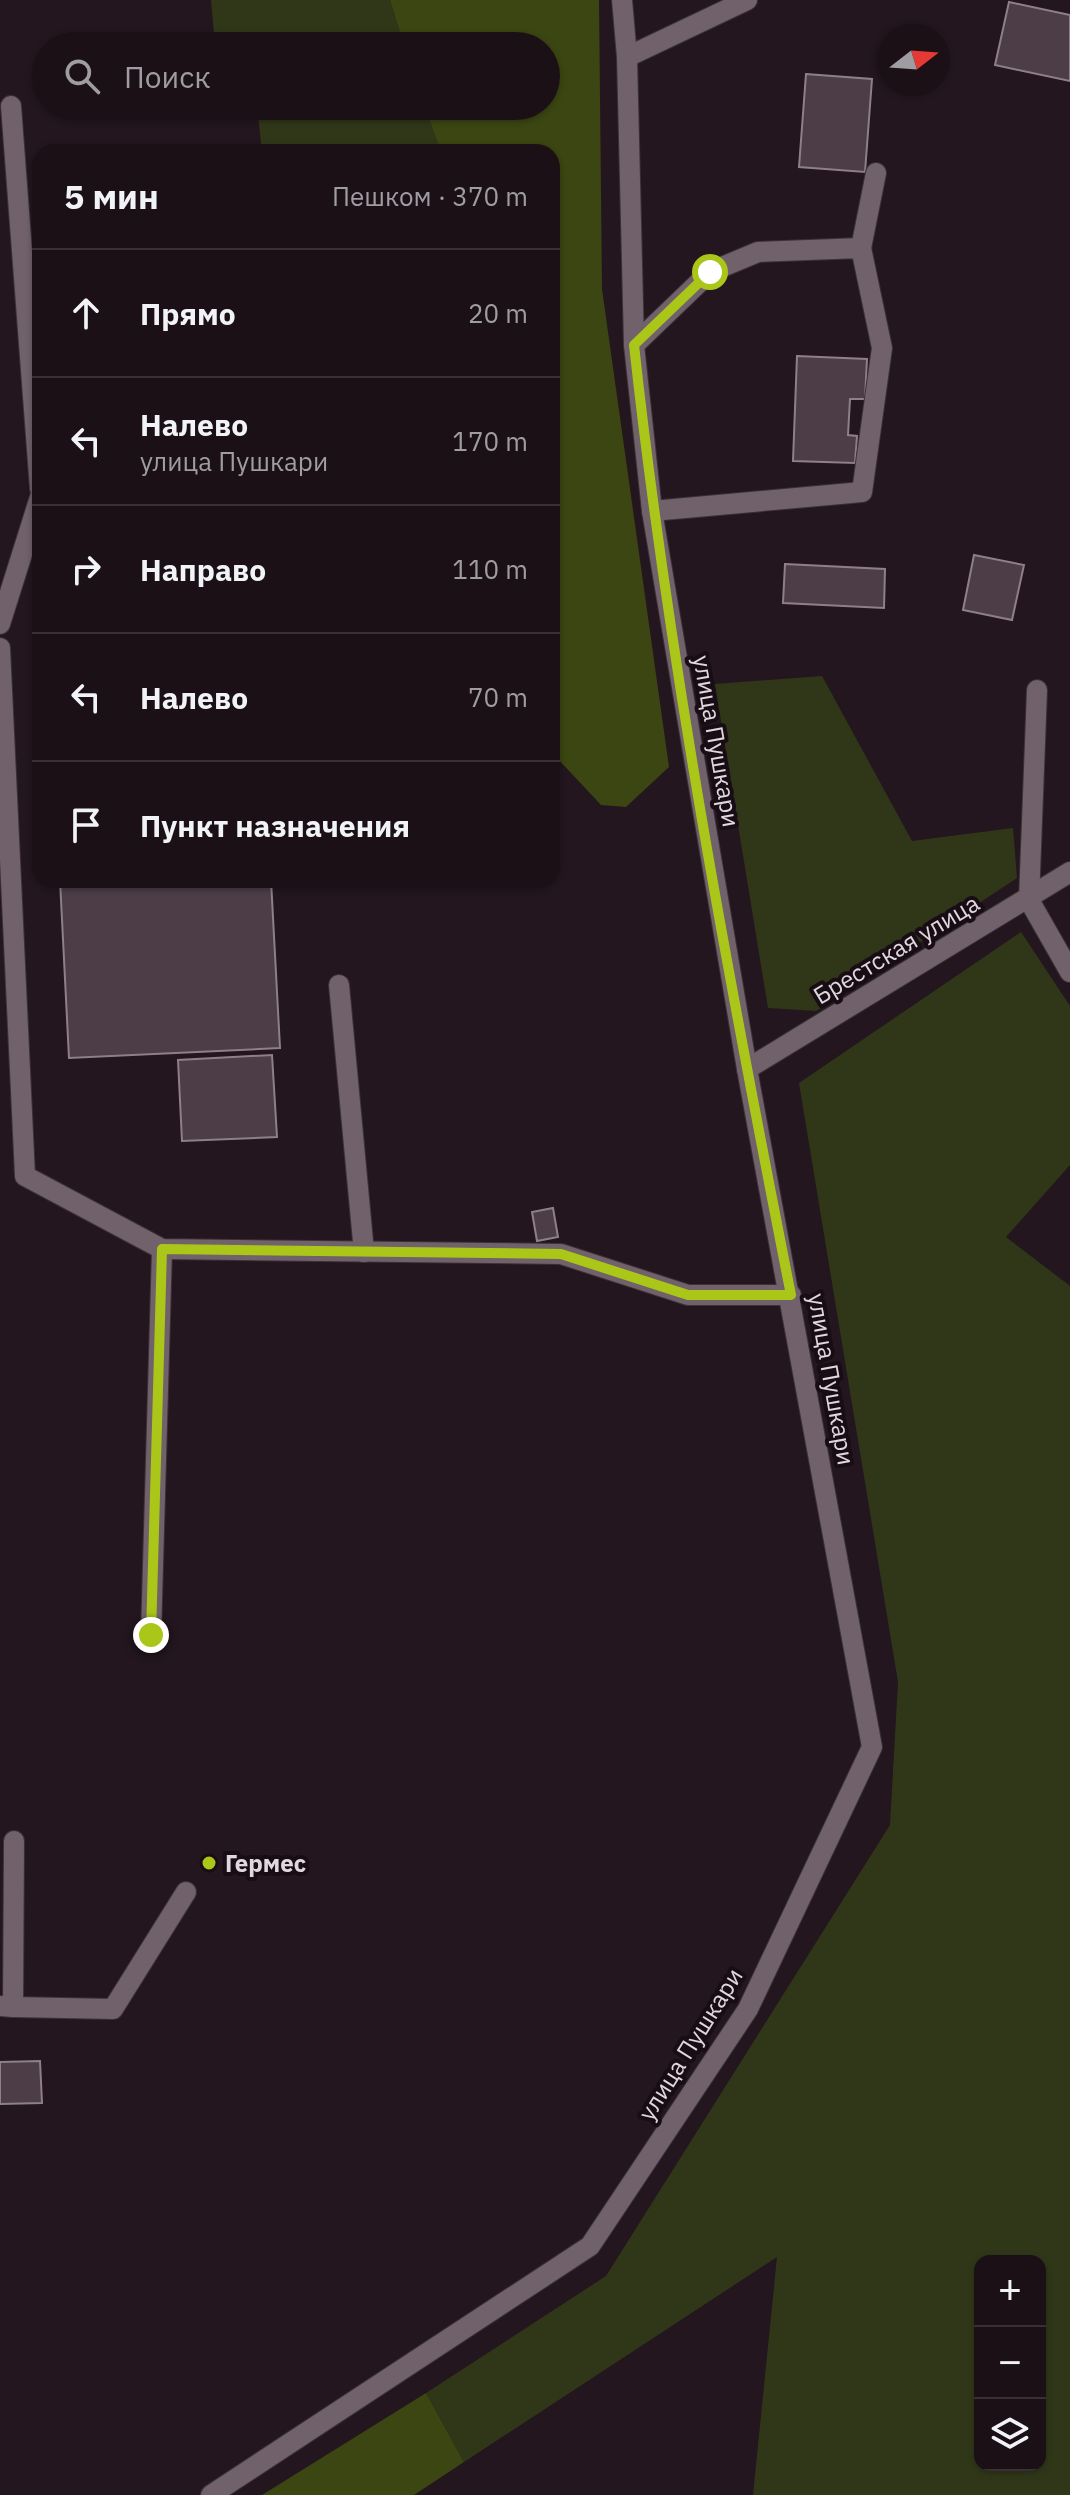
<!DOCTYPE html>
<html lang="ru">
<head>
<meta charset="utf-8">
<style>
	body { margin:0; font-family:"IBM Plex Sans",sans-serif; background:#23191f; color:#f1f3f6 }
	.controls { position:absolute; right:24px; bottom:24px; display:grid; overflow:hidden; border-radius:16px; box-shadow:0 2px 6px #0004 }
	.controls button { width:72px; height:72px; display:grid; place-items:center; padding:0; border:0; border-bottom:2px solid #383035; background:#1a1016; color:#f1f3f6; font:40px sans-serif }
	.compass { position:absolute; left:878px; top:24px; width:72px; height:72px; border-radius:50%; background:#1a1016; box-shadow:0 2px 6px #0004; rotate:73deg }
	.stop { position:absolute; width:24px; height:24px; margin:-18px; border:6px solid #aac719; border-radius:50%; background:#fff }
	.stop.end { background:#aac719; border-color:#fff; box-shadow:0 2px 8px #0008 }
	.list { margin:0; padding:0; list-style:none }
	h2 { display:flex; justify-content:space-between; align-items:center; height:104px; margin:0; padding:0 32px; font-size:34px }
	h2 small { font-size:26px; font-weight:400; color:#9f9da1 }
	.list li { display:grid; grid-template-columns:52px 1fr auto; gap:24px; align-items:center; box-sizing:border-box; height:128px; padding:0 32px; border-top:2px solid #383035 }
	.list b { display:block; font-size:30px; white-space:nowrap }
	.list p { margin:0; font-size:26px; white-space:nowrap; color:#9f9da1 }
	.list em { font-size:26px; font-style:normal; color:#9f9da1 }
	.icon { flex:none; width:44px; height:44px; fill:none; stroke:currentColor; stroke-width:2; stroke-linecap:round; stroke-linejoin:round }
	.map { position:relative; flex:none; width:1070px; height:2495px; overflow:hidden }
	.search { position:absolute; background:#1a1016; box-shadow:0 2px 6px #0004; left:32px; top:32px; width:528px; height:88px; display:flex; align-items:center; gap:20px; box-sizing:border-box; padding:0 28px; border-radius:44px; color:#9f9da1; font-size:30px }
	.panel { position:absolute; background:#1a1016; box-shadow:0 2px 6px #0004; left:32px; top:144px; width:528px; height:744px; border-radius:24px }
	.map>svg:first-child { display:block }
	.green { fill:#303719; fill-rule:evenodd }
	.forest { fill:#3b4612 }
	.building { fill:#4c3d46; stroke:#8f7f88; stroke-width:2 }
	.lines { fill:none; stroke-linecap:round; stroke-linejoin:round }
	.service-casing { stroke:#3a3237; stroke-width:22 }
	.minor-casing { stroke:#3a3237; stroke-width:22 }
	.service { stroke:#70616a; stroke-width:20 }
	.minor { stroke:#70616a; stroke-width:20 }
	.route { stroke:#aac719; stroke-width:10 }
	.poi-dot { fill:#aac719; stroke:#190d15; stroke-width:3 }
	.labels { text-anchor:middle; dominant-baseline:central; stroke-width:8; stroke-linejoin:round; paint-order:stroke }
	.street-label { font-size:24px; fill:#e1d8dd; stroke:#190d15 }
	.poi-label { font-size:24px; font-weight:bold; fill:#e1d8dd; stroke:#190d15; text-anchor:start }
</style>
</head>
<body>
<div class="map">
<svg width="1070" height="2495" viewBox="0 0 1070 2495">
	<rect width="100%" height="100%" fill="#23161e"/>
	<!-- green -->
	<g class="green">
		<polygon points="211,0 390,0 404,46 215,46"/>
		<polygon points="257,106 424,106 441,152 262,152"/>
		<polygon points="822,676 912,841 1013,828 1017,878 816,1011 768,1008 715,684"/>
		<path d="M1021,932L1070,1006V1165L1006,1237L1070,1286V2495H753L777,2257L464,2462L426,2393L606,2276L890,1825L898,1682L799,1083ZM980,2261H1040V2465H980Z"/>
	</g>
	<!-- forest -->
	<g class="forest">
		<polygon points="390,0 599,0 602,289 669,767 626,807 601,805 557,758 552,744 552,152 441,152 424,106 546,106 546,46 404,46"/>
		<polygon points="426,2393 464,2462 414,2495 262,2495"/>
	</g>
	<!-- building -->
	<g class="building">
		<polygon points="1009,2 1070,15 1070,81 995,65"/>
		<polygon points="806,74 872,79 865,172 799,167"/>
		<polygon points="797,356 867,359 865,399 850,399 848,435 857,436 855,463 793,461"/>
		<polygon points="974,555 1024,565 1012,620 963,610"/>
		<polygon points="785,564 885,569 884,608 783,603"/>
		<polygon points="60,880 271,880 280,1048 69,1058"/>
		<polygon points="272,1055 277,1137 182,1141 178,1060"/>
		<polygon points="553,1208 558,1237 537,1241 532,1212"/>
		<polygon points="40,2061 42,2103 0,2104 0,2062"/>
	</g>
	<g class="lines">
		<defs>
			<g id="service">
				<polyline points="11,106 40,489"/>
				<polyline points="861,248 876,173"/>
				<polyline points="634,345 710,272 758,252 861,248 882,348 862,492 652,511"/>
				<polyline points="0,624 40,497"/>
				<polyline points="0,648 25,1176 162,1249 561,1254 688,1295 791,1295"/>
				<polyline points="1037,690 1029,900 1070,972"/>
				<polyline points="339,985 364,1252"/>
				<polyline points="151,1635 162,1249"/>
				<polyline points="0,2006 13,2007 14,1841"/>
				<polyline points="13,2007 113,2009 186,1892"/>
			</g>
			<g id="minor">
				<polyline points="627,57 747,0"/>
				<polyline points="747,1069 1070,872"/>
				<polyline points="211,2495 590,2246 748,2009 872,1747 747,1069 652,511 634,345 627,57 622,0"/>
			</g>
		</defs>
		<!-- service casing -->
		<use href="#service" class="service-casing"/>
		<!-- minor casing -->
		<use href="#minor" class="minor-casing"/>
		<!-- service -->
		<use href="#service" class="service"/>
		<!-- minor -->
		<use href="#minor" class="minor"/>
	</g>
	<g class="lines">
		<!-- route -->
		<path class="route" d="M151,1635L162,1249L561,1254L688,1295H791C729,981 669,664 634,345L710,272"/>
	</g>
	<!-- markers -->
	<circle class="poi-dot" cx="209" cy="1863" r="8"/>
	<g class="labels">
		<!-- street labels -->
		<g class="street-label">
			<text transform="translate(717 741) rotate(80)">улица Пушкари</text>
			<text transform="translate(896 949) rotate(-31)">Брестская улица</text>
			<text transform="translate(832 1379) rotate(80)">улица Пушкари</text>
			<text transform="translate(690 2044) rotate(-58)">улица Пушкари</text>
		</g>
		<!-- poi labels -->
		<g class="poi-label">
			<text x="225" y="1863">Гермес</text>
		</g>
	</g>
</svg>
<div class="controls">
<button>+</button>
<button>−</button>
<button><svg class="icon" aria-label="layers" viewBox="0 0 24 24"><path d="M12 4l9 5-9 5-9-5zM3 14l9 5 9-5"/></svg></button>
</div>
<svg class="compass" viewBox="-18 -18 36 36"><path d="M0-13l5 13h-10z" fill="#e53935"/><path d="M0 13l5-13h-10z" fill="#9f9da1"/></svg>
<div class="stop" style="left:710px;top:272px"></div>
<div class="stop end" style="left:151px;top:1635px"></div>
<div class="search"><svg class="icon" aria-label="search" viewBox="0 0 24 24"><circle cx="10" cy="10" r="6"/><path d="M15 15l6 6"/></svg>Поиск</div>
<section class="panel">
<h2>5 мин<small>Пешком · 370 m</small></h2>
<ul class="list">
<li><svg class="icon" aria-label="ahead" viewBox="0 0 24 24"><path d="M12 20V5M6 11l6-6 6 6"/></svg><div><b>Прямо</b></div><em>20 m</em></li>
<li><svg class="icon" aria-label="left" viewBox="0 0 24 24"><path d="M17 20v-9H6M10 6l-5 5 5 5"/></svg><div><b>Налево</b><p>улица Пушкари</p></div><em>170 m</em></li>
<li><svg class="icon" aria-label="right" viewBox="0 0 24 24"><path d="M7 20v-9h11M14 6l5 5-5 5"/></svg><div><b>Направо</b></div><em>110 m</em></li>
<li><svg class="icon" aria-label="left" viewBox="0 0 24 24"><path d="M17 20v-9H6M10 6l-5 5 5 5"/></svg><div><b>Налево</b></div><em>70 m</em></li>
<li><svg class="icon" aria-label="arrive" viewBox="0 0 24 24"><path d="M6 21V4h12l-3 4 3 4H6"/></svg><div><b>Пункт назначения</b></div></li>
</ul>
</section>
</div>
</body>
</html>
